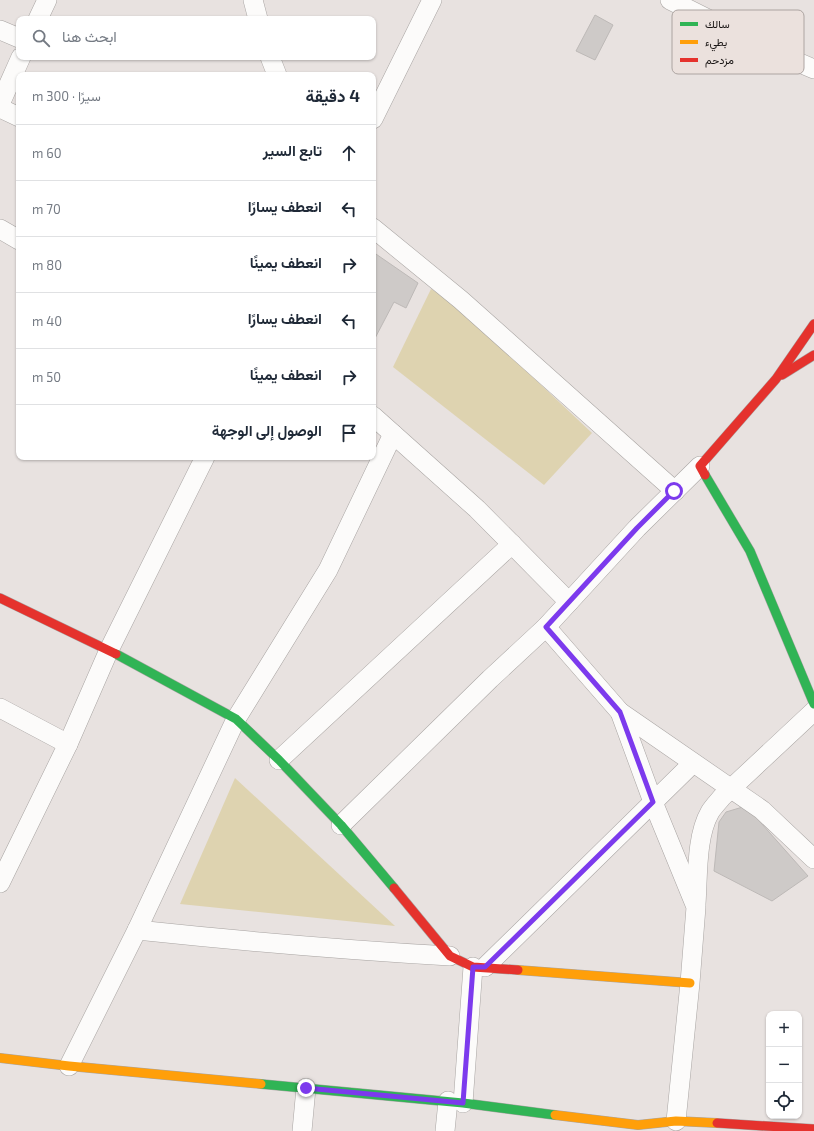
<!DOCTYPE html>
<html lang="ar">
<head>
<meta charset="utf-8">
<style>
	body { margin:0; font-family:"Exo 2",Vazirmatn,sans-serif; background:#f6f6f7; color:#1f2937; direction:rtl }
	.controls { position:absolute; right:12px; bottom:12px; display:grid; overflow:hidden; border-radius:8px; box-shadow:0 1px 3px #0004 }
	.controls button { width:36px; height:36px; display:grid; place-items:center; padding:0; border:0; border-bottom:1px solid #e0e1e3; background:#fff; color:#1f2937; font:20px sans-serif }
	.stop { position:absolute; width:12px; height:12px; margin:-9px; border:3px solid #7c3aed; border-radius:50%; background:#fff }
	.stop.end { background:#7c3aed; border-color:#fff; box-shadow:0 1px 4px #0008 }
	.list { margin:0; padding:0; list-style:none }
	h2 { display:flex; justify-content:space-between; align-items:center; height:52px; margin:0; padding:0 16px; font-size:17px }
	h2 small { font-size:13px; font-weight:400; color:#747a83 }
	.list li { display:grid; grid-template-columns:26px 1fr auto; gap:12px; align-items:center; box-sizing:border-box; height:56px; padding:0 16px; border-top:1px solid #e0e1e3 }
	.list b { display:block; font-size:15px; white-space:nowrap }
	.list em { font-size:13px; font-style:normal; color:#747a83 }
	.icon { flex:none; width:22px; height:22px; fill:none; stroke:currentColor; stroke-width:2; stroke-linecap:round; stroke-linejoin:round }
	.map { position:relative; flex:none; width:814px; height:1131px; overflow:hidden; direction:ltr }
	.search { position:absolute; background:#fff; box-shadow:0 1px 3px #0004; left:16px; top:16px; width:360px; height:44px; display:flex; align-items:center; gap:10px; box-sizing:border-box; padding:0 14px; border-radius:8px; color:#747a83; font-size:15px }
	.panel { position:absolute; background:#fff; box-shadow:0 1px 3px #0004; left:16px; top:72px; width:360px; height:388px; border-radius:8px; direction:rtl }
	.map>svg:first-child { display:block }
	.garden { fill:#ded3b0 }
	.building { fill:#cecac8; stroke:#bdb9b7 }
	.lines { fill:none; stroke-linecap:round; stroke-linejoin:round }
	.street-casing { stroke:#a8a4a2; stroke-width:20 }
	.fast-casing { stroke:#a8a4a2; stroke-width:10 }
	.slow-casing { stroke:#a8a4a2; stroke-width:10 }
	.jam-casing { stroke:#a8a4a2; stroke-width:10 }
	.street { stroke:#fcfbfa; stroke-width:19 }
	.fast { stroke:#30b455; stroke-width:9 }
	.slow { stroke:#ff9f0a; stroke-width:9 }
	.jam { stroke:#e5322d; stroke-width:9 }
	.route { stroke:#7c3aed; stroke-width:5 }
	.key { fill:#ebe1dd; stroke:#aca4a1; stroke-width:1 }
	.key-label { font-size:11px; fill:#1a1615 }
</style>
</head>
<body>
<div class="map">
<svg width="814" height="1131" viewBox="0 0 814 1131">
	<rect width="100%" height="100%" fill="#e8e2e0"/>
	<!-- garden -->
	<g class="garden">
		<polygon points="431,289 453,302 592,433 544,485 393,367"/>
		<polygon points="235,778 395,926 180,904"/>
	</g>
	<!-- building -->
	<g class="building">
		<polygon points="595,15 613,25 595,60 576,51"/>
		<polygon points="373,252 418,283 406,308 394,302 373,342"/>
		<polygon points="746,806 808,876 772,901 714,871 719,822 726,812"/>
	</g>
	<g class="lines">
		<defs>
			<g id="street">
				<polyline points="253,0 258,19"/>
				<polyline points="670,0 774,52 814,69"/>
				<polyline points="38,19 47,0"/>
				<polyline points="0,30 19,38"/>
				<polyline points="270,57 277,75"/>
				<polyline points="0,104 21,57"/>
				<polyline points="0,108 19,117"/>
				<polyline points="373,119 432,0"/>
				<polyline points="373,228 461,300 675,491"/>
				<polyline points="0,229 19,240"/>
				<polyline points="373,416 477,509 569,602"/>
				<polyline points="546,627 620,712 653,802 696,907 690,983 676,1121"/>
				<polyline points="0,708 68,744"/>
				<polyline points="620,712 762,810 814,859"/>
				<polyline points="279,760 512,544"/>
				<polyline points="341,825 490,679 546,627 637,528 700,466"/>
				<polyline points="0,883 68,744 109,650 205,457"/>
				<path d="M696,904C698,876 696,836 710,812C713,807 718,802 722,797L814,711"/>
				<path d="M137,930C241,941 346,950 450,956"/>
				<polyline points="485,967 693,763"/>
				<polyline points="69,1066 137,930 236,719 328,570 393,434"/>
				<polyline points="463,1103 473,967"/>
				<polyline points="302,1131 306,1088"/>
				<polyline points="445,1131 448,1101"/>
			</g>
			<g id="fast">
				<polyline points="705,475 750,551 814,704"/>
				<polyline points="116,654 236,719 279,760 341,825 394,888"/>
				<polyline points="261,1084 463,1103 555,1115"/>
			</g>
			<g id="slow">
				<polyline points="518,970 690,983"/>
				<polyline points="0,1058 69,1066 261,1084"/>
				<polyline points="555,1115 638,1125 676,1121 717,1123"/>
			</g>
			<g id="jam">
				<polyline points="782,375 814,355"/>
				<polyline points="705,475 700,466 776,379 814,324"/>
				<polyline points="0,598 116,654"/>
				<polyline points="394,888 450,956 473,967 518,970"/>
				<polyline points="717,1123 814,1129"/>
			</g>
		</defs>
		<!-- street casing -->
		<use href="#street" class="street-casing"/>
		<!-- fast casing -->
		<use href="#fast" class="fast-casing"/>
		<!-- slow casing -->
		<use href="#slow" class="slow-casing"/>
		<!-- jam casing -->
		<use href="#jam" class="jam-casing"/>
		<!-- street -->
		<use href="#street" class="street"/>
		<!-- fast -->
		<use href="#fast" class="fast"/>
		<!-- slow -->
		<use href="#slow" class="slow"/>
		<!-- jam -->
		<use href="#jam" class="jam"/>
	</g>
	<g class="lines">
		<!-- route -->
		<polyline class="route" points="306,1088 463,1103 473,967 485,967 653,802 620,712 546,627 637,528 674,491"/>
	</g>
	<!-- legend -->
	<rect x="672" y="10" width="132" height="64" rx="6" class="key"/>
	<rect x="680" y="22" width="18" height="4" fill="#30b455"/>
	<rect x="680" y="40" width="18" height="4" fill="#ff9f0a"/>
	<rect x="680" y="58" width="18" height="4" fill="#e5322d"/>
	<g class="key-label">
		<text x="705" y="28">سالك</text>
		<text x="705" y="46">بطيء</text>
		<text x="705" y="64">مزدحم</text>
	</g>
</svg>
<div class="controls">
<button>+</button>
<button>−</button>
<button><svg class="icon" aria-label="locate" viewBox="0 0 24 24"><circle cx="12" cy="12" r="6"/><path d="M12 2v4M12 18v4M2 12h4M18 12h4"/></svg></button>
</div>
<div class="stop" style="left:674px;top:491px"></div>
<div class="stop end" style="left:306px;top:1088px"></div>
<div class="search"><svg class="icon" aria-label="search" viewBox="0 0 24 24"><circle cx="10" cy="10" r="6"/><path d="M15 15l6 6"/></svg>ابحث هنا</div>
<section class="panel">
<h2>4 دقيقة<small>سيرًا · 300 m</small></h2>
<ul class="list">
<li><svg class="icon" aria-label="ahead" viewBox="0 0 24 24"><path d="M12 20V5M6 11l6-6 6 6"/></svg><div><b>تابع السير</b></div><em>60 m</em></li>
<li><svg class="icon" aria-label="left" viewBox="0 0 24 24"><path d="M17 20v-9H6M10 6l-5 5 5 5"/></svg><div><b>انعطف يسارًا</b></div><em>70 m</em></li>
<li><svg class="icon" aria-label="right" viewBox="0 0 24 24"><path d="M7 20v-9h11M14 6l5 5-5 5"/></svg><div><b>انعطف يمينًا</b></div><em>80 m</em></li>
<li><svg class="icon" aria-label="left" viewBox="0 0 24 24"><path d="M17 20v-9H6M10 6l-5 5 5 5"/></svg><div><b>انعطف يسارًا</b></div><em>40 m</em></li>
<li><svg class="icon" aria-label="right" viewBox="0 0 24 24"><path d="M7 20v-9h11M14 6l5 5-5 5"/></svg><div><b>انعطف يمينًا</b></div><em>50 m</em></li>
<li><svg class="icon" aria-label="arrive" viewBox="0 0 24 24"><path d="M6 21V4h12l-3 4 3 4H6"/></svg><div><b>الوصول إلى الوجهة</b></div></li>
</ul>
</section>
</div>
</body>
</html>
